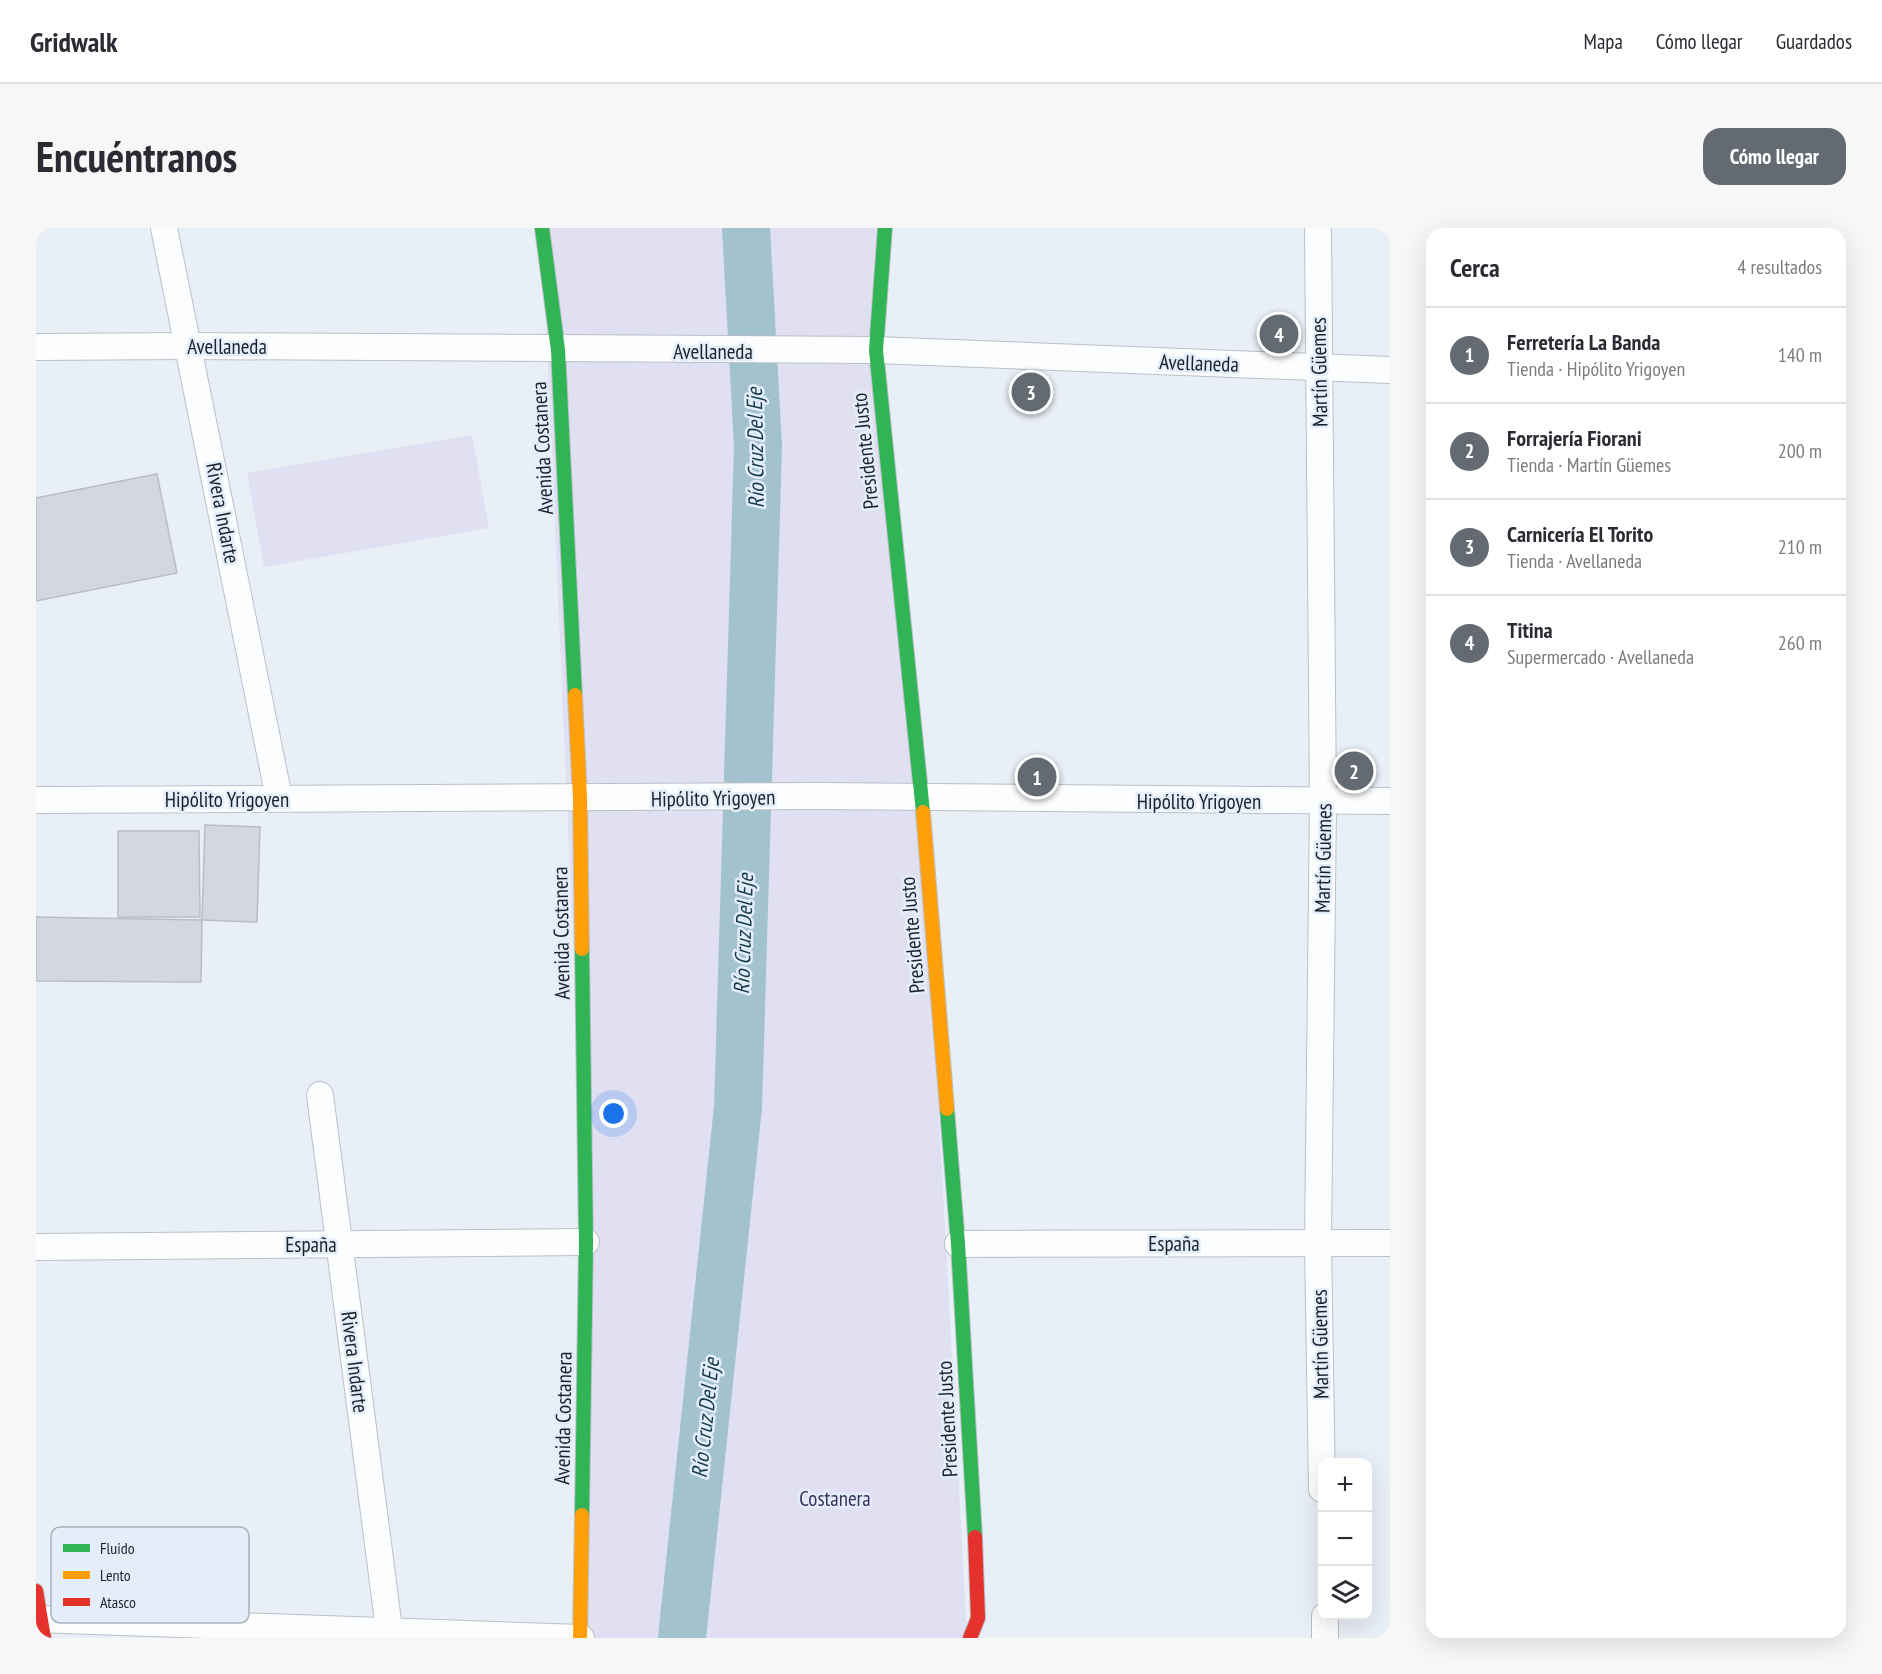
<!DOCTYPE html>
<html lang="es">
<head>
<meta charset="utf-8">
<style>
	body { margin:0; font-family:"PT Sans Narrow",sans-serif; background:#f7f7f7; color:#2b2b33 }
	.controls { position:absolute; right:18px; bottom:18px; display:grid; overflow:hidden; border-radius:12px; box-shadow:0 6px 24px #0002 }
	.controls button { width:54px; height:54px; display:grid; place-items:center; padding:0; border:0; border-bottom:2px solid #e1e1e2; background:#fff; color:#2b2b33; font:30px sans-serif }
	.you { position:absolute; left:578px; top:886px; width:21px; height:21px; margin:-15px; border:4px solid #fff; border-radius:50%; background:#1a73e8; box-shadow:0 0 0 9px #1a73e833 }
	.badge { display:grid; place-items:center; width:39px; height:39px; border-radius:50%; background:#646a71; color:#fff; font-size:20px; font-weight:700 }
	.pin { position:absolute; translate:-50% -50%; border:3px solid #fff; box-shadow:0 2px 6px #0006 }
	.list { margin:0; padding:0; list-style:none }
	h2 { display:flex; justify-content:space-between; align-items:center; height:78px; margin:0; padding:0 24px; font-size:26px }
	h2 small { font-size:20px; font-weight:400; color:#7c7c81 }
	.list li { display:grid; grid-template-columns:39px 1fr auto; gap:18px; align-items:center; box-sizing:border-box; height:96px; padding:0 24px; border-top:2px solid #e1e1e2 }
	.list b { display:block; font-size:22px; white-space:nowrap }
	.list p { margin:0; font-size:20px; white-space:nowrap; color:#7c7c81 }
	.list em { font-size:20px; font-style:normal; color:#7c7c81 }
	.icon { flex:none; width:33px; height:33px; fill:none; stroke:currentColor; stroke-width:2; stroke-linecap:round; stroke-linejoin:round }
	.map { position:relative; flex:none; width:1354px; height:1410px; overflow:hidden; border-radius:18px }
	header { display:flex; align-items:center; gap:36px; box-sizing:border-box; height:84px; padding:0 30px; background:#fff; border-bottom:2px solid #e1e1e2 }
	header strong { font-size:28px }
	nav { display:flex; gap:33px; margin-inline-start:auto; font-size:21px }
	.intro { display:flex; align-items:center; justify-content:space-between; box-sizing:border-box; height:144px; padding:0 36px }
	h1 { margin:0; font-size:42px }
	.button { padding:15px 27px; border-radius:18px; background:#646a71; color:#fff; font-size:21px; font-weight:700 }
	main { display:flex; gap:36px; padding:0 36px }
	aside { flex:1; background:#fff; border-radius:18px; box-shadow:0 6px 24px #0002 }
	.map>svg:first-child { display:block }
	.green { fill:#e0e0f2 }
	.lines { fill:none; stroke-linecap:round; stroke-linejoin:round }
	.river { stroke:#a2c2cd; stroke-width:48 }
	.building { fill:#d3d7de; stroke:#b9bec5; stroke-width:1.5 }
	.street-casing { stroke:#bac0c7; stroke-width:28 }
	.fast-casing { stroke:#bac0c7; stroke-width:16 }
	.slow-casing { stroke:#bac0c7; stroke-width:16 }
	.jam-casing { stroke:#bac0c7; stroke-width:16 }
	.street { stroke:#fcfdfe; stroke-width:26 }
	.fast { stroke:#30b455; stroke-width:14 }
	.slow { stroke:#ff9f0a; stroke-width:14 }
	.jam { stroke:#e5322d; stroke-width:14 }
	.labels { text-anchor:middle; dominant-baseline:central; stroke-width:5; stroke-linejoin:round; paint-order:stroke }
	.street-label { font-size:21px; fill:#1c222a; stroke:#e4eefb }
	.park-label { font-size:21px; fill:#3b315f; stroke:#e4eefb }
	.water-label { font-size:22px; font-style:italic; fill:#143c46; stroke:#e4eefb }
	.key { fill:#e4eefb; stroke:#a8b1bc; stroke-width:1.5 }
	.key-label { font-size:16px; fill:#1c222a }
</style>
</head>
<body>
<header>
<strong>Gridwalk</strong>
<nav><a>Mapa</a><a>Cómo llegar</a><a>Guardados</a></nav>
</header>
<div class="intro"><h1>Encuéntranos</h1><a class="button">Cómo llegar</a></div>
<main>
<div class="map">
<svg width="1354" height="1410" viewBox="0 0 1354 1410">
	<rect width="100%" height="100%" fill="#e9eff6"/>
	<!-- green -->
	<g class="green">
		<polygon points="506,0 850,0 845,127 886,571 931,1410 545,1410 550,1014"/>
		<polygon points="436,207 453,300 228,339 211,245"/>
	</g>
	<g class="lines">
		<!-- river -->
		<polyline class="river" points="646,1410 702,879 722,218 710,0"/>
	</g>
	<!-- building -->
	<g class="building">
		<polygon points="121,246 141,345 0,373 0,270"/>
		<polygon points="169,597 224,599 221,694 166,692"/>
		<polygon points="82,603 163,603 164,689 82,689"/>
		<polygon points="0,689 166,692 165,754 0,753"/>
	</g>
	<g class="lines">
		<defs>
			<g id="street">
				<polyline points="128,0 243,570"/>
				<polyline points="1282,0 1287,574 1282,1014 1286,1261"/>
				<polyline points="0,119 154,118 840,122 1354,142"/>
				<polyline points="0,572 783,568 1354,573"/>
				<polyline points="284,867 353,1401"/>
				<polyline points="922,1016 1354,1015"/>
				<polyline points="0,1019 550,1014"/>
				<polyline points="1289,1388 1289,1410"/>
				<polyline points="0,1391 545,1410"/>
			</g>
			<g id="fast">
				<polyline points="506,0 522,122 539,467"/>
				<polyline points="849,0 840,122 887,584"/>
				<polyline points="911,881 922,1016 939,1309"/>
				<polyline points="546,1287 550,1014 546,721"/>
			</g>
			<g id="slow">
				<polyline points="539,467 544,570 546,721"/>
				<polyline points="887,584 911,881"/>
				<polyline points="544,1410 546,1287"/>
			</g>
			<g id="jam">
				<polyline points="0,1363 8,1410"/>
				<polyline points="934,1410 942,1390 939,1309"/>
			</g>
		</defs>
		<!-- street casing -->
		<use href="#street" class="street-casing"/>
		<!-- fast casing -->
		<use href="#fast" class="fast-casing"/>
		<!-- slow casing -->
		<use href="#slow" class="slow-casing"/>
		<!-- jam casing -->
		<use href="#jam" class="jam-casing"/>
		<!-- street -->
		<use href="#street" class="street"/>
		<!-- fast -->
		<use href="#fast" class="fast"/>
		<!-- slow -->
		<use href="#slow" class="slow"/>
		<!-- jam -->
		<use href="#jam" class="jam"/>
	</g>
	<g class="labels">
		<!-- street labels -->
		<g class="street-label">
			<text x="191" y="118">Avellaneda</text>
			<text x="677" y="123">Avellaneda</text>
			<text transform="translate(1163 135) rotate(2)">Avellaneda</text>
			<text transform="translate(1283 144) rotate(-91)">Martín Güemes</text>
			<text transform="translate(506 220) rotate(-93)">Avenida Costanera</text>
			<text transform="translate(829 223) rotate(-96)">Presidente Justo</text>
			<text transform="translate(187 285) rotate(79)">Rivera Indarte</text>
			<text transform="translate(677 570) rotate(-1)">Hipólito Yrigoyen</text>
			<text x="191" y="571">Hipólito Yrigoyen</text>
			<text x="1163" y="573">Hipólito Yrigoyen</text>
			<text transform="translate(1287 630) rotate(-89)">Martín Güemes</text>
			<text transform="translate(525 705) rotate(-91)">Avenida Costanera</text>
			<text transform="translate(876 707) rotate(-95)">Presidente Justo</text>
			<text x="1138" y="1015">España</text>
			<text x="275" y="1016">España</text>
			<text transform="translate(1284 1116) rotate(-91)">Martín Güemes</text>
			<text transform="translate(319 1134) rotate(83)">Rivera Indarte</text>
			<text transform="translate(527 1190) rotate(-89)">Avenida Costanera</text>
			<text transform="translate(911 1191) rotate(-93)">Presidente Justo</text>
		</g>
		<!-- park labels -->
		<g class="park-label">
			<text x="799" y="1270">Costanera</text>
		</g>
		<!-- water labels -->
		<g class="water-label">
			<text transform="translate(719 220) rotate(-91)">Río Cruz Del Eje</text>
			<text transform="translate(707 706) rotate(-88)">Río Cruz Del Eje</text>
			<text transform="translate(669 1190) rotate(-84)">Río Cruz Del Eje</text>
		</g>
	</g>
	<!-- legend -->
	<rect x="15" y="1299" width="198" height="96" rx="9" class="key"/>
	<rect x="27" y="1316" width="27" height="8" fill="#30b455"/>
	<rect x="27" y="1343" width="27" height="8" fill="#ff9f0a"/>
	<rect x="27" y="1370" width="27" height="8" fill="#e5322d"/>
	<g class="key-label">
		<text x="64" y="1326">Fluido</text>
		<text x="64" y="1353">Lento</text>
		<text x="64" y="1380">Atasco</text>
	</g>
</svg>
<div class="controls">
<button>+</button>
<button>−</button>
<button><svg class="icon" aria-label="layers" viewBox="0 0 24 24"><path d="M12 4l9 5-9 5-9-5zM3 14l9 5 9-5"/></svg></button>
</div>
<div class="you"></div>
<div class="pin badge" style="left:1001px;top:549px">1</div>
<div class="pin badge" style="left:1318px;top:543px">2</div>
<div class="pin badge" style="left:995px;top:164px">3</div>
<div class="pin badge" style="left:1243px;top:106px">4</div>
</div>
<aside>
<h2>Cerca<small>4 resultados</small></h2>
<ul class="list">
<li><span class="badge">1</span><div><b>Ferretería La Banda</b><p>Tienda · Hipólito Yrigoyen</p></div><em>140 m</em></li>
<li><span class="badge">2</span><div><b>Forrajería Fiorani</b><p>Tienda · Martín Güemes</p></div><em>200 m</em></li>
<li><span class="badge">3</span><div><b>Carnicería El Torito</b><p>Tienda · Avellaneda</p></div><em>210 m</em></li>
<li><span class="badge">4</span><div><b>Titina</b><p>Supermercado · Avellaneda</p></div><em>260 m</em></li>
</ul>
</aside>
</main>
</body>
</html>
